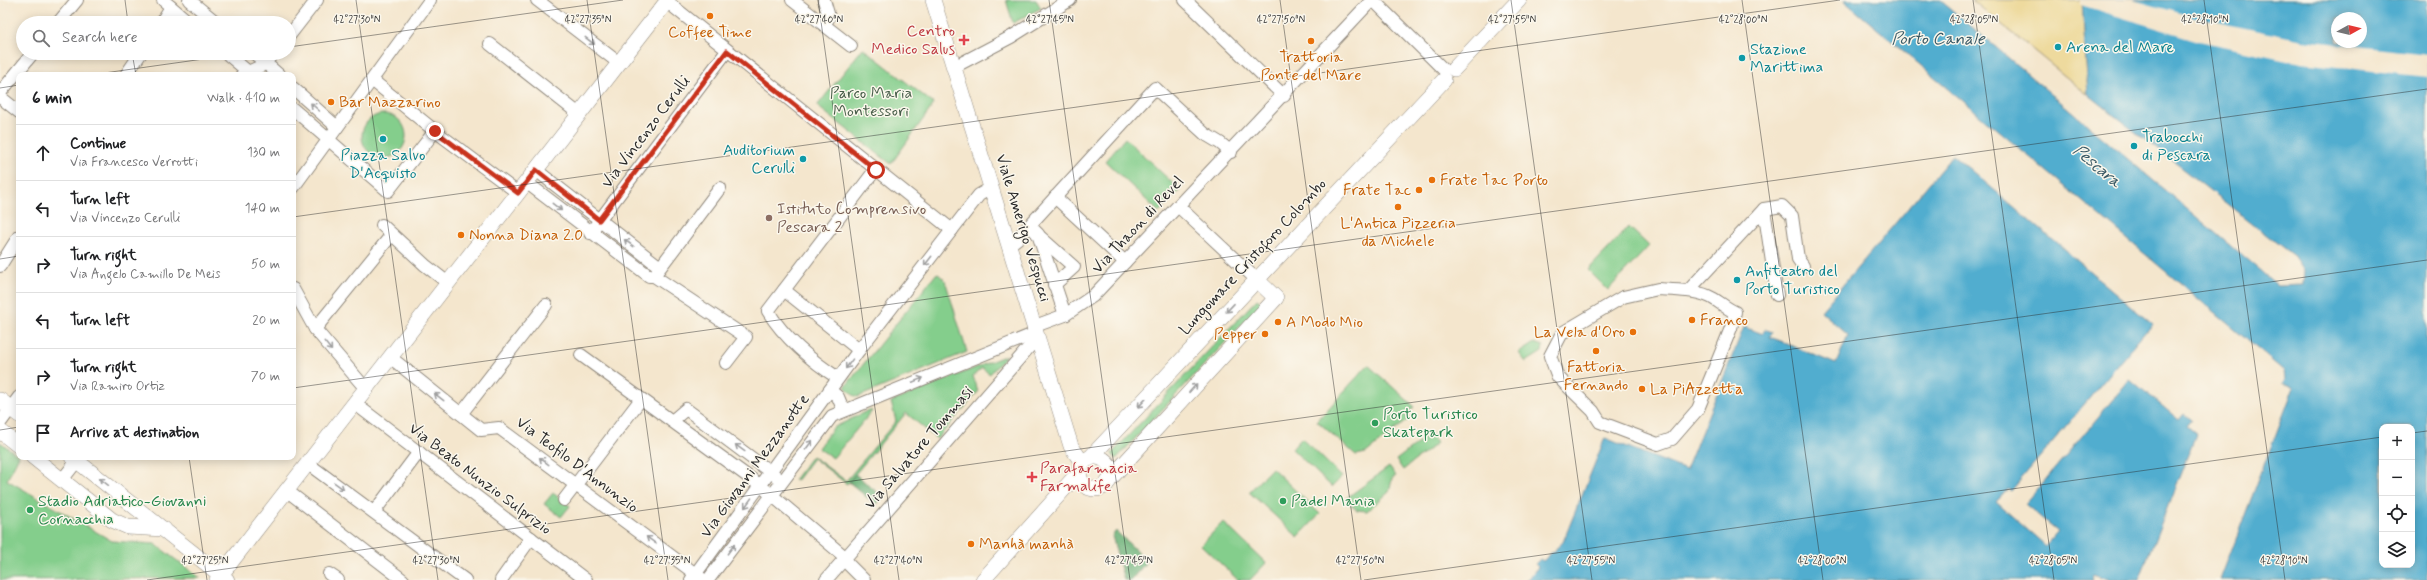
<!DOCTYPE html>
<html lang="en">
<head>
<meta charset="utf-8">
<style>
	body { margin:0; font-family:Mynerve,sans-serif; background:#f2f2f2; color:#202124 }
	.controls { position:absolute; right:12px; bottom:12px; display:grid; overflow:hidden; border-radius:8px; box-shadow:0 2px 10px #0003 }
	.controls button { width:36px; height:36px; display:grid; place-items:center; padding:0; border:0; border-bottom:1px solid #e0e0e0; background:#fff; color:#202124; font:20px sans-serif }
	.compass { position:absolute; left:2331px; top:12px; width:36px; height:36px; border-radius:50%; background:#fff; box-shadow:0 2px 10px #0003; rotate:82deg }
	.stop { position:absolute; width:12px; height:12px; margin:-9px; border:3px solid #c8321e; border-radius:50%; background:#fff }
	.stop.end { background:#c8321e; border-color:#fff; box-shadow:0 1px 4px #0008 }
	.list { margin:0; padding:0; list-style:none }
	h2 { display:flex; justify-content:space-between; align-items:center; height:52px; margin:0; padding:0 16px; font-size:17px }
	h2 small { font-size:13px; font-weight:400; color:#757577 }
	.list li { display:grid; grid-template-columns:26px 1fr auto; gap:12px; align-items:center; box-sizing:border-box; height:56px; padding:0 16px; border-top:1px solid #e0e0e0 }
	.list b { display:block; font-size:15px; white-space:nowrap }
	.list p { margin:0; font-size:13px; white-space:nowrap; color:#757577 }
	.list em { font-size:13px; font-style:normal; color:#757577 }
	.icon { flex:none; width:22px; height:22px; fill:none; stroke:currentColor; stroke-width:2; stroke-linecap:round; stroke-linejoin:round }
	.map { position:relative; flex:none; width:2427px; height:580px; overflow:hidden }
	.search { position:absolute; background:#fff; box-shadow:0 2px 10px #0003; left:16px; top:16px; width:280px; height:44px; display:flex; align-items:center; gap:10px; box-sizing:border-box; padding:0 14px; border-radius:22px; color:#757577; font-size:15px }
	.panel { position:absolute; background:#fff; box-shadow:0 2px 10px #0003; left:16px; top:72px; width:280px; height:388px; border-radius:8px }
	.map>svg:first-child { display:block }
	.green { fill:#84ce8c; stroke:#587c5c }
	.forest { fill:#6bb178; stroke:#4b6e52 }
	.sand { fill:#eeda9e; stroke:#8c8264 }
	.water { fill:#51adcf; stroke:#3e6c7d; fill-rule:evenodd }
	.pier { fill:#f4e6cd }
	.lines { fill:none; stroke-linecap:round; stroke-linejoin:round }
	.minor-casing { stroke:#90887c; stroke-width:14 }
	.tertiary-casing { stroke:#90887c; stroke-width:16 }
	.minor { stroke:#fff; stroke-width:12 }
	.tertiary { stroke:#fff; stroke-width:15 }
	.oneway { stroke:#a0a0a0 }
	.route { stroke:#c8321e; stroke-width:5 }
	.ticks { fill:none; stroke:#2b2b2b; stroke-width:1; stroke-opacity:0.45 }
	.food-dot { fill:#e8710a; stroke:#fbf7ec; stroke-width:1.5 }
	.health-dot { fill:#e0444e; stroke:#fbf7ec; stroke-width:1.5 }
	.culture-dot { fill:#0f9aa8; stroke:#fbf7ec; stroke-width:1.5 }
	.education-dot { fill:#8d6e63; stroke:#fbf7ec; stroke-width:1.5 }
	.leisure-dot { fill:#2e9e5b; stroke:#fbf7ec; stroke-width:1.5 }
	.labels { text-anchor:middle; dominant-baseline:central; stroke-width:3; stroke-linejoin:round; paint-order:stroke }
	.health-label { font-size:16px; fill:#be3a42; stroke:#fbf7ec; text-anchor:end }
	.food-label { font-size:16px; fill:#c56008; stroke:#fbf7ec; text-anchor:start }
	.culture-label { font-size:16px; fill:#0d838f; stroke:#fbf7ec; text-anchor:start }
	.park-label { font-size:16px; fill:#465c48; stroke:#fbf7ec }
	.street-label { font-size:16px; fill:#2b2b2b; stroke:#fbf7ec }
	.education-label { font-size:16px; fill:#785e54; stroke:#fbf7ec; text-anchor:start }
	.leisure-label { font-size:16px; fill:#27864d; stroke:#fbf7ec; text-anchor:start }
	.water-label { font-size:17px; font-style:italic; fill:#385864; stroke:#fbf7ec }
	.ticks-label { font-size:10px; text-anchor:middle; fill:#2b2b2b; stroke:#fbf7ec; stroke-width:3; stroke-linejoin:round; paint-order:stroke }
</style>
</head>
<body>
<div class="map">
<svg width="2427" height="580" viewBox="0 0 2427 580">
	<rect width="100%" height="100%" fill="#fbf7ec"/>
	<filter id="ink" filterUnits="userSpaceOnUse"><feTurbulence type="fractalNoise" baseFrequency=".025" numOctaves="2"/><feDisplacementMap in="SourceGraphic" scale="8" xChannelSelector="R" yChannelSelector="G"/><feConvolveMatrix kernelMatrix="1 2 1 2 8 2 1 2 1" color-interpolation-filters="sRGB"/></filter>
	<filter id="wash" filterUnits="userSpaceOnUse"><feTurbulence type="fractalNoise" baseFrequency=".012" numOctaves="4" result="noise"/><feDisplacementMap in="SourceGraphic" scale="16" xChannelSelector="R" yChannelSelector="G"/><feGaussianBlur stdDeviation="0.9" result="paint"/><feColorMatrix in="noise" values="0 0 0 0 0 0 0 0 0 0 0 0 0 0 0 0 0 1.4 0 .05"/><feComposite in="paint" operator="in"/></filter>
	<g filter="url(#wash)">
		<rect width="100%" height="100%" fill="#f4e6cd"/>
		<!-- green -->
		<g class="green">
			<polygon points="1006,0 1036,0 1041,8 1013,23"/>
			<polygon points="863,48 934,104 891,164 817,106"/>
			<circle cx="384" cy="136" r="22"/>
			<polygon points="1125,138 1180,190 1159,212 1105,161"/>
			<polygon points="1629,227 1649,246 1608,290 1588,270"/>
			<polygon points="937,273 945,280 967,352 858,397 853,395 845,387"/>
			<polygon points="1257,299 1262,303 1116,459 1112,454 1114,451"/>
			<polygon points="1534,343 1543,346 1542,352 1526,362 1519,353"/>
			<polygon points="1007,355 990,374 982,368 973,376 978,392 937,439 906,413 847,484 813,458 796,481 794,480 812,456 846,481 896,421 891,402"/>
			<polygon points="1368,365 1415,407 1404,414 1409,419 1366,453 1356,455 1317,421"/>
			<polygon points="869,410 872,411 833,458 818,448 833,428"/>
			<polygon points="1430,434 1437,443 1403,470 1396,460"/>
			<polygon points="1302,438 1342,477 1332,487 1292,449"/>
			<polygon points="0,442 19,456 7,480 112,541 155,544 200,578 0,580"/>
			<polygon points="1389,467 1396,476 1392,478 1389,492 1367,511 1357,510 1345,499"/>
			<polygon points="1272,468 1320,514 1298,537 1249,492"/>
			<polygon points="553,493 570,506 561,517 544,504"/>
			<polygon points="1223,522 1266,563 1250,580 1238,580 1201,545"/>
		</g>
		<!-- forest -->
		<g class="forest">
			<polygon points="855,474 883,497 876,505 849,482"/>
			<polygon points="1116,531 1147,561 1131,580 1124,580 1112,536"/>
		</g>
		<!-- sand -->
		<polygon class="sand" points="1972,0 2082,0 2088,95"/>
		<!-- water -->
		<g class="water">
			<path d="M1843,0H1940L2278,286L2303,285L2304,270L2296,258L2088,95L2082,0H2427V580H2220L2294,387L2282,383L2285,380L2284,371ZM2337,18H2361V42H2337ZM2382,427H2412V565H2382Z"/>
			<polygon points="1953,155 2152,324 2011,491 2008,489 1996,502 2046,546 2058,532 2025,504 2130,379 2179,420 2184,414 2191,420 2186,426 2196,434 2139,580 2111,580 2093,574 2091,580 1527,580 1538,567 1535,564 1540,559 1543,561 1563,542 1605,438 1686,470 1744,327 1763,334 1765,329 1772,332 1770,337 1836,364 1848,335 1821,311"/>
		</g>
		<!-- pier -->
		<polygon class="pier" points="2080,0 2133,0 2202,19 2303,40 2427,54 2427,77 2301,63 2199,41 2084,6 2080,5"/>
	</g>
	<g filter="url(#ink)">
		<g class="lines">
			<defs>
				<g id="minor">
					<polyline points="163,0 190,23"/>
					<polyline points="189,0 217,23"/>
					<polyline points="537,0 619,63"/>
					<polyline points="665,0 952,230"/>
					<polyline points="792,0 851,46"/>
					<polyline points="824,0 829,17 824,25"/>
					<polyline points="1185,0 1284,96"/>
					<polyline points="1373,0 1444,70"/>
					<polyline points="58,23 77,0"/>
					<polyline points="161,23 171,7"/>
					<polyline points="289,36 317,0"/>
					<polyline points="490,44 579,114"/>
					<polyline points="226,53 252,75"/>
					<polyline points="254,53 279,75"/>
					<polyline points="954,67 1011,37 1070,0"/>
					<polyline points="126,75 141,53"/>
					<polyline points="242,75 261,66 274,53"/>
					<polyline points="372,80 435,131 518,193"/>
					<polyline points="293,88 337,127"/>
					<polyline points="0,93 33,53"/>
					<polyline points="0,97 19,112"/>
					<polyline points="293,109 388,191 435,131"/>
					<polyline points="536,170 660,267"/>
					<polyline points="526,182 649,276 654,276 746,337 726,363"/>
					<polyline points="293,188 430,0"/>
					<polyline points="1055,197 1125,262"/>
					<polyline points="1178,206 1257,280"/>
					<polyline points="1764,209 1782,206 1792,216 1798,259 1803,266"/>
					<polyline points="382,225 425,265 448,283"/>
					<polyline points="1030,226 1038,234 1065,315"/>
					<polyline points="590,233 727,51"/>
					<polyline points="1038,235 1074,267 1054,285"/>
					<polyline points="1009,245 1018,238 1155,88 1205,134 1220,143 1231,152"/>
					<polyline points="0,266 19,236"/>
					<polyline points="656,273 720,188"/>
					<polyline points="293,289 315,329 366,389"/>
					<path d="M1658,289C1675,290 1693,290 1708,296C1718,300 1725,308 1735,312L1731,328L1698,409L1672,439L1658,444L1600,422L1593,411L1558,377L1550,356L1562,333L1623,297Z"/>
					<polyline points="784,290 859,350"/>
					<polyline points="1688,291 1764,209 1777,295"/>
					<polyline points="1035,326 1065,315 1093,296 1372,0"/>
					<polyline points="315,329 389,238"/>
					<polyline points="581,355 761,486 845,557"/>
					<polyline points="390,357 481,430 499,428 701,578"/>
					<path d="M838,378C813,362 783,337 768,311L876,169"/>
					<polyline points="830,390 838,397 843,409"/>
					<polyline points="354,403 586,580"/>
					<polyline points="461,414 546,305"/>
					<polyline points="672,421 686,409 777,477"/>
					<polyline points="0,423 19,397"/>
					<polyline points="307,463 465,580"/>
					<polyline points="62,480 80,457"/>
					<polyline points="286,490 403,580"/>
					<polyline points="564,500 641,399"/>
					<polyline points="374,512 419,452"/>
					<polyline points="843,559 864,580"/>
					<polyline points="329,574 338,580"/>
					<polyline points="501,580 531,538"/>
					<polyline points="691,580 859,350 979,195 991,188"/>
					<polyline points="708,580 832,416 1036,333"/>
					<polyline points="826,580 1030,346 1039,342"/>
				</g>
				<g id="tertiary">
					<polyline points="933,0 1071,446 1083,464"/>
					<polyline points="1454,69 1519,0"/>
					<polyline points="0,400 19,415"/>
					<polyline points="0,431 19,446"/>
					<polyline points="33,457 112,520 128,527 164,529"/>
					<polyline points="72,457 227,580"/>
					<circle cx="1095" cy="473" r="16"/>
					<polyline points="1089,459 1444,80"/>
					<polyline points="1110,479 1276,298 1257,280"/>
					<polyline points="217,580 668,0"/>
					<polyline points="983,580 1080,471"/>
				</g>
			</defs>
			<!-- minor casing -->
			<use href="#minor" class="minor-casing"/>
			<!-- tertiary casing -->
			<use href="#tertiary" class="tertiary-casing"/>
			<!-- minor -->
			<use href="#minor" class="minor"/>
			<!-- tertiary -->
			<use href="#tertiary" class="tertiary"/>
		</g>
		<!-- one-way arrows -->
		<defs><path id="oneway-shaft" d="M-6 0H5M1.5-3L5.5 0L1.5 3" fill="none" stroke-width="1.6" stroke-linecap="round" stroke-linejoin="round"/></defs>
		<g class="oneway">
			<use href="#oneway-shaft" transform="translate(590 41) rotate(37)"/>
			<use href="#oneway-shaft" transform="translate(315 107) rotate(-138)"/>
			<use href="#oneway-shaft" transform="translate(557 207) rotate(38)"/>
			<use href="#oneway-shaft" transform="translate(629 243) rotate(-143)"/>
			<use href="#oneway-shaft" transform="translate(928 261) rotate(128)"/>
			<use href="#oneway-shaft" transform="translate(1230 308) rotate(133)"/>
			<use href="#oneway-shaft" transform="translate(328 346) rotate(51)"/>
			<use href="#oneway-shaft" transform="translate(849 364) rotate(126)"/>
			<use href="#oneway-shaft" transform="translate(918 380) rotate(-22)"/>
			<use href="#oneway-shaft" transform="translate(1193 388) rotate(-48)"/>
			<use href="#oneway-shaft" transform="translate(439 397) rotate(-142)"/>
			<use href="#oneway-shaft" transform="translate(1142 403) rotate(133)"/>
			<use href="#oneway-shaft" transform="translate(809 445) rotate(-53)"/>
			<use href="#oneway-shaft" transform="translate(740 448) rotate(-144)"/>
			<use href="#oneway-shaft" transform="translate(544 461) rotate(-143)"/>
			<use href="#oneway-shaft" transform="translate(104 482) rotate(-142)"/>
			<use href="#oneway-shaft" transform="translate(339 486) rotate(36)"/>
			<use href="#oneway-shaft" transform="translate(748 503) rotate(126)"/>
			<use href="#oneway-shaft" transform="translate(651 540) rotate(-144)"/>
			<use href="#oneway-shaft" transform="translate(731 549) rotate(-53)"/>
		</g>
	</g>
	<g class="lines" filter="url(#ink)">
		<!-- route -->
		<polyline class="route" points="435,131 518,193 536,170 599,220 727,51 876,170"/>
	</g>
	<!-- ticks -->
	<path class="ticks" d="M125,0L128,23M356,0L438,580M587,0L668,580M818,0L899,580M1049,0L1130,580M1280,0L1361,580M1511,0L1592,580M1742,0L1823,580M1973,0L2054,580M2204,0L2285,580M289,47L623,0M132,53L136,75M90,75L246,53M0,88L19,85M293,217L1840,0M0,259L19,256M293,388L2427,89M0,430L19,427M2412,433L2427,431M189,457L207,580M147,580L2427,260M1364,580L2382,437"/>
	<!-- markers -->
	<g class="food-dot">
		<circle cx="710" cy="16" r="4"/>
		<circle cx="1311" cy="41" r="4"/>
		<circle cx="331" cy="102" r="4"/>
		<circle cx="1432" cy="180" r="4"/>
		<circle cx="1419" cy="190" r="4"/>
		<circle cx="1398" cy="207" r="4"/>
		<circle cx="461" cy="235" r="4"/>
		<circle cx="1692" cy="320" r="4"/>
		<circle cx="1278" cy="322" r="4"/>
		<circle cx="1633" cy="332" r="4"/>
		<circle cx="1265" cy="334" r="4"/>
		<circle cx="1596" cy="351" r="4"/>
		<circle cx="1642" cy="389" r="4"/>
		<circle cx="971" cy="544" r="4"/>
	</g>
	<g class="health-dot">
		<path d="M962 34h4v4h4v4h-4v4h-4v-4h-4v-4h4z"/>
		<path d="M1030 471h4v4h4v4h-4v4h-4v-4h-4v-4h4z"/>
	</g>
	<g class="culture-dot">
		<circle cx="2058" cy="47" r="4"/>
		<circle cx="1742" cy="58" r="4"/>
		<circle cx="383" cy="139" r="4"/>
		<circle cx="2134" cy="146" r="4"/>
		<circle cx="803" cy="159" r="4"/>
		<circle cx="1737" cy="280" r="4"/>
	</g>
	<circle class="education-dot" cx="769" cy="218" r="4"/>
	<g class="leisure-dot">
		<circle cx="1375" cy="423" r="4"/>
		<circle cx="1283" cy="501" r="4"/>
		<circle cx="30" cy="510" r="4"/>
	</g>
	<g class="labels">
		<!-- health labels -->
		<g class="health-label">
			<text x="955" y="31">Centro<tspan x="955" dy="18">Medico Salus</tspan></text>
			<text x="1040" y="468" text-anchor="start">Parafarmacia<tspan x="1040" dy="18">Farmalife</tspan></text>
		</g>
		<!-- food labels -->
		<g class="food-label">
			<text x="710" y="32" text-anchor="middle">Coffee Time</text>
			<text x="1311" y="57" text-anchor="middle">Trattoria<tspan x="1311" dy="18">Ponte del Mare</tspan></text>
			<text x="339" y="102">Bar Mazzarino</text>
			<text x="1440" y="180">Frate Tac Porto</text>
			<text x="1411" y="190" text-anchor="end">Frate Tac</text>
			<text x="1398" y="223" text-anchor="middle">L'Antica Pizzeria<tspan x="1398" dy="18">da Michele</tspan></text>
			<text x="469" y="235">Nonna Diana 2.0</text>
			<text x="1700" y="320">Franco</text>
			<text x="1286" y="322">A Modo Mio</text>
			<text x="1625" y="332" text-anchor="end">La Vela d'Oro</text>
			<text x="1257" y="334" text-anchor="end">Pepper</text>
			<text x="1596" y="367" text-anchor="middle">Fattoria<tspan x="1596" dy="18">Fernando</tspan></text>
			<text x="1650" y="389">La PiAzzetta</text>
			<text x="979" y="544">Manhà manhà</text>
		</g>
		<!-- culture labels -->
		<g class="culture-label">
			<text x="2066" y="47">Arena del Mare</text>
			<text x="1750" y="49">Stazione<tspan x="1750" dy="18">Marittima</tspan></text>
			<text x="2142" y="137">Trabocchi<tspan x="2142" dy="18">di Pescara</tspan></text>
			<text x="795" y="150" text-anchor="end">Auditorium<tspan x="795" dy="18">Cerulli</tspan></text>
			<text x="383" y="155" text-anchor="middle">Piazza Salvo<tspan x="383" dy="18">D'Acquisto</tspan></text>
			<text x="1745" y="271">Anfiteatro del<tspan x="1745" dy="18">Porto Turistico</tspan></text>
		</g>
		<!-- park labels -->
		<g class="park-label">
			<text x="871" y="93">Parco Maria<tspan x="871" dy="18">Montessori</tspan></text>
		</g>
		<!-- street labels -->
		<g class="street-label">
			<text transform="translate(646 132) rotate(-53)">Via Vincenzo Cerulli</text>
			<text transform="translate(1138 225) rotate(-47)">Via Thaon di Revel</text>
			<text transform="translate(1023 228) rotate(73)">Viale Amerigo Vespucci</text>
			<text transform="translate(1253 257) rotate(-47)">Lungomare Cristoforo Colombo</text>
			<text transform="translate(919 448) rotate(-49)">Via Salvatore Tommasi</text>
			<text transform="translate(577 465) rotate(37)">Via Teofilo D'Annunzio</text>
			<text transform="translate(755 466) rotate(-54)">Via Giovanni Mezzanotte</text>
			<text transform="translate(480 479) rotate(37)">Via Beato Nunzio Sulprizio</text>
		</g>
		<!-- education labels -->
		<g class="education-label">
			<text x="777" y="209">Istituto Comprensivo<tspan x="777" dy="18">Pescara 2</tspan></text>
		</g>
		<!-- leisure labels -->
		<g class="leisure-label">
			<text x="1383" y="414">Porto Turistico<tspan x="1383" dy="18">Skatepark</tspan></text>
			<text x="38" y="501">Stadio Adriatico-Giovanni<tspan x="38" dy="18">Cornacchia</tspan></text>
			<text x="1291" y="501">Padel Mania</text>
		</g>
		<!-- water labels -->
		<g class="water-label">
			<text x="1938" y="39">Porto Canale</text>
			<text transform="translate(2097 166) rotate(40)">Pescara</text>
		</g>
	</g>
	<g class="ticks-label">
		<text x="357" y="23">42°27'30"N</text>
		<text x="588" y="23">42°27'35"N</text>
		<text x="819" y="23">42°27'40"N</text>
		<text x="1050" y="23">42°27'45"N</text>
		<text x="1281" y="23">42°27'50"N</text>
		<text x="1512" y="23">42°27'55"N</text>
		<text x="1743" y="23">42°28'00"N</text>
		<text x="1974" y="23">42°28'05"N</text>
		<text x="2205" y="23">42°28'10"N</text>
		<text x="205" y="564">42°27'25"N</text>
		<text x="436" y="564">42°27'30"N</text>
		<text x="667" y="564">42°27'35"N</text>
		<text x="898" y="564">42°27'40"N</text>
		<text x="1129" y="564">42°27'45"N</text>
		<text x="1360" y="564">42°27'50"N</text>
		<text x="1591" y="564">42°27'55"N</text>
		<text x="1822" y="564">42°28'00"N</text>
		<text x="2053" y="564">42°28'05"N</text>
		<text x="2284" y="564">42°28'10"N</text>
	</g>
</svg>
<div class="controls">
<button>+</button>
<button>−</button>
<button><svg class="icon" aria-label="locate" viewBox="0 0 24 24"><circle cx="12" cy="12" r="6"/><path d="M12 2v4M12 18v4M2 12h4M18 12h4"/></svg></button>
<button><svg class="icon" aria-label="layers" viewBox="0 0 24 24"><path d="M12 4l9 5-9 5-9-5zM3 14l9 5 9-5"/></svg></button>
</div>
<svg class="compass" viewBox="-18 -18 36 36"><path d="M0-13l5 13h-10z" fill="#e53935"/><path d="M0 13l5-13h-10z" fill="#757577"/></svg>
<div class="stop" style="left:876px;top:170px"></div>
<div class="stop end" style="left:435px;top:131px"></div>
<div class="search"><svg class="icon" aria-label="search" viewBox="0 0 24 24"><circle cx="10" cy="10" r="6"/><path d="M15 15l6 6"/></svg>Search here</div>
<section class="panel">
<h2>6 min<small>Walk · 410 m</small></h2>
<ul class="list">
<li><svg class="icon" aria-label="ahead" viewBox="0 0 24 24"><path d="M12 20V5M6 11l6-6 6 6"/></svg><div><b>Continue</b><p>Via Francesco Verrotti</p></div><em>130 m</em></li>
<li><svg class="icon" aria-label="left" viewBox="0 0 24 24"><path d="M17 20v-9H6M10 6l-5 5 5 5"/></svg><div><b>Turn left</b><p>Via Vincenzo Cerulli</p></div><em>140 m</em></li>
<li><svg class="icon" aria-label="right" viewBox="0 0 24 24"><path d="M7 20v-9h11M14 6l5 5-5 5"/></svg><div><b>Turn right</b><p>Via Angelo Camillo De Meis</p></div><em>50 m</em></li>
<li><svg class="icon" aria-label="left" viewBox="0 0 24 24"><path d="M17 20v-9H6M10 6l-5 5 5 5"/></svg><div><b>Turn left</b></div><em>20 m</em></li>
<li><svg class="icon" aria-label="right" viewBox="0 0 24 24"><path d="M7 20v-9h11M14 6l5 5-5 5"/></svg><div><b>Turn right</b><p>Via Ramiro Ortiz</p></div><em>70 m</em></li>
<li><svg class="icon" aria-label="arrive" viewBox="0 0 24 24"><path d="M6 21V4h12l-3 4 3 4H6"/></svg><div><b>Arrive at destination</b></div></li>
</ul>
</section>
</div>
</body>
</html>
